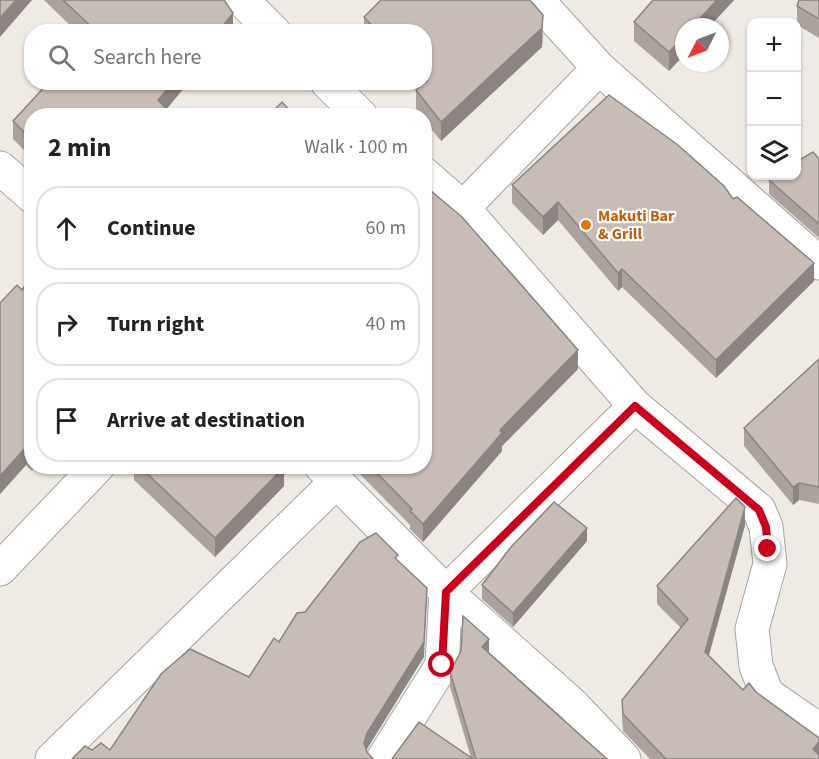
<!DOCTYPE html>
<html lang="en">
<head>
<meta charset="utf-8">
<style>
	body { margin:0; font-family:"Source Sans 3",sans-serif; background:#f2f2f2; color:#222 }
	.controls { position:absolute; right:18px; top:18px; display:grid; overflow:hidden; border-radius:12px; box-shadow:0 2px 4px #0004 }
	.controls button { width:54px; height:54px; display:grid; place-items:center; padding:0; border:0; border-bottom:2px solid #e0e0e0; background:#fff; color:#222; font:30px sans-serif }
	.compass { position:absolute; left:675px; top:18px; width:54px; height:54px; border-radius:50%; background:#fff; box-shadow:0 2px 4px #0004; rotate:228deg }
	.stop { position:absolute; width:18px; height:18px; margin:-14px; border:4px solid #cd001c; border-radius:50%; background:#fff }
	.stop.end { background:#cd001c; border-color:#fff; box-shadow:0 2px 6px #0008 }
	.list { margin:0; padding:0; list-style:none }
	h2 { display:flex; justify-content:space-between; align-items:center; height:78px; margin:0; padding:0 24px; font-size:26px }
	h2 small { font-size:20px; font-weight:400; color:#767676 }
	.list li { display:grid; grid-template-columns:39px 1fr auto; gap:18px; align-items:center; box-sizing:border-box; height:84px; margin:0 12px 12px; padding:0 12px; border:2px solid #e0e0e0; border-radius:24px }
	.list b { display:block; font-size:22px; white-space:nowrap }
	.list em { font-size:20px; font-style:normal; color:#767676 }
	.icon { flex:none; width:33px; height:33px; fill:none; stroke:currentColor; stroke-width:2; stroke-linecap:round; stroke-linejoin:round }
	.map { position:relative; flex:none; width:819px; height:759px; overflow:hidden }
	.search { position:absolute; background:#fff; box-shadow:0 2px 4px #0004; left:24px; top:24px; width:408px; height:66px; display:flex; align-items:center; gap:15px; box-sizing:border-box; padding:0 21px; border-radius:24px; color:#767676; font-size:22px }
	.panel { position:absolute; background:#fff; box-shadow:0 2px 4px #0004; left:24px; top:108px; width:408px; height:366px; border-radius:24px }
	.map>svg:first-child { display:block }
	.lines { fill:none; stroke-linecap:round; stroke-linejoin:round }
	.street-casing { stroke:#a5a5a5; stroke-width:35 }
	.street { stroke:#fff; stroke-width:33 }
	.wall { fill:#aca29d }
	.shaded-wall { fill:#8c8480 }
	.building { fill:#c8bcb7; stroke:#8c8480; stroke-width:1.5 }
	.route { stroke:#cd001c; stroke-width:8 }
	.food-dot { fill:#e8710a; stroke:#fff; stroke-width:2 }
	.labels { text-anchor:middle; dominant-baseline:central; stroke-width:4.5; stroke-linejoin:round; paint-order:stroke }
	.food-label { font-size:16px; font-weight:bold; fill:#c56008; stroke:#fff; text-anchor:start }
</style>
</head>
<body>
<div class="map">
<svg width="819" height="759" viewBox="0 0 819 759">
	<rect width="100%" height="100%" fill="#f0eae4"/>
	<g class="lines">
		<defs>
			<g id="street">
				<polyline points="242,0 274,32"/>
				<polyline points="537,0 599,68 819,263"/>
				<polyline points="327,82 361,116"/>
				<polyline points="0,168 32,196"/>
				<polyline points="424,174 463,208 635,406 759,510 766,527 770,564 752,629 756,666 767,694 819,730"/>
				<polyline points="463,208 599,68"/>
				<polyline points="321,466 446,592 573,705 624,759"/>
				<polyline points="0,569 98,466"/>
				<polyline points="52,759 336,482"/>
				<polyline points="383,759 442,665 446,592 635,406"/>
			</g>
		</defs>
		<!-- street casing -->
		<use href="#street" class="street-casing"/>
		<!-- street -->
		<use href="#street" class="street"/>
	</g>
	<!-- wall -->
	<g class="wall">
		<polygon points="44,0 224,0 233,32 77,32"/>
		<polygon points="653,0 734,0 709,27 684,27 684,55 669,71 634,41 634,22"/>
		<polygon points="819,0 819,38 797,25 797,6"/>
		<polygon points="364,17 543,34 542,47 441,141 424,120 424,116 421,116 416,109 416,90 417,89 410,82 424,82 424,32 364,32"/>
		<polygon points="32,116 32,158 13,139 13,121"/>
		<polygon points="819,159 819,238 769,194 769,180"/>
		<polygon points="512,185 733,199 814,281 716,378 622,287 618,291 558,220 543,235 512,203"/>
		<polygon points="32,276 32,466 36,466 32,471 26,465 0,494 0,303 22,290"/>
		<polygon points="819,359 819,504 799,500 793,505 744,446 744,428"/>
		<polygon points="578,369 502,446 502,451 423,542 410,529 410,525 352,466 424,466"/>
		<polygon points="134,466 284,466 284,486 215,557 134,480"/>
		<polygon points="745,525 709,655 743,690 756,692 819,759 650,759 623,731 622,718 622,700 681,628 657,604 657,586"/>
		<polygon points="587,541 513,627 482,599 482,585"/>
		<polygon points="489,653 607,759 392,759 471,758 450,687 450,672"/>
	</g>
	<!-- shaded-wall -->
	<g class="shaded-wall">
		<polygon points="16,0 32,0 0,37 0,18"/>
		<polygon points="717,0 734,0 709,27 692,27"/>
		<polygon points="233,13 233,32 218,32"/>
		<polygon points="543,15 542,47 441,141 441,122"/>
		<polygon points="684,36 684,55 669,71 669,52"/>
		<polygon points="174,82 189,82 161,116 158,100"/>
		<polygon points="558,202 558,220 543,235 543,217"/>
		<polygon points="814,263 814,281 716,378 716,360"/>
		<polygon points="622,269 622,287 618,291 618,273"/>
		<polygon points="578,350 578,369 502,446 502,451 423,542 423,524 500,430"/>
		<polygon points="26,447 26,465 0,494 0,476"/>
		<polygon points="284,467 284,486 215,557 215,538"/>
		<polygon points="799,483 799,500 793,505 793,487"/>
		<polygon points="745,507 745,525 705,669 705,652"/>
		<polygon points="587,528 587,541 513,627 513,613"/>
		<polygon points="427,588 424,657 367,749 364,759 364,743 367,733"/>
		<polygon points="489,639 489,655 482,647"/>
		<polygon points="819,742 819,759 813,749"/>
	</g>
	<!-- building -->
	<g class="building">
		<polygon points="0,0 16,0 0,18"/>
		<polygon points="63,0 224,0 233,13 218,32 97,32"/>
		<polygon points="381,0 530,0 543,15 542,28 441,122 416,90 427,81 424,78 424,32 378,32 364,17"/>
		<polygon points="653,0 717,0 692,27 684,27 684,36 669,52 634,22"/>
		<polygon points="799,0 819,0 819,19 797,6"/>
		<polygon points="49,82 174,82 158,100 173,116 32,116 32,140 13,121"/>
		<polygon points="609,95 678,145 724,186 733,199 737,197 814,263 716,360 622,269 618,273 558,202 543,217 512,185"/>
		<polygon points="282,102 295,116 268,116"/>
		<polygon points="813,152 819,159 819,224 769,180 776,176 796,176 796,162"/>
		<polygon points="424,185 462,217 578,350 500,430 502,433 423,524 410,511 412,509 370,466 424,466"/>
		<polygon points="32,276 32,452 26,447 0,476 0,303 17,285 22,290"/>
		<polygon points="819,359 819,487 799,483 793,487 744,428"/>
		<polygon points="139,466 284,466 284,467 215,538"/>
		<polygon points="736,498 745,507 705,652 743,690 749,683 756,692 819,738 819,742 813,749 819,755 819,759 666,759 623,714 622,700 688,619 657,586"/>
		<polygon points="554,502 587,528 513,613 482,585 511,547"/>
		<polygon points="376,533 398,555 395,558 427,588 424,642 367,733 364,743 367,752 373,759 72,759 85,746 92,750 101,743 110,750 161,674 190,649 249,677 274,638 279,642 297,613 305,612 360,542"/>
		<polygon points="463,616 489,639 482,647 607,759 476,759 450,672 461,651"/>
		<polygon points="419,722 473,759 392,759"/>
	</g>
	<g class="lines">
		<!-- route -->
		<polyline class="route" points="442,665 446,592 635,406 759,510 766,527 768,549"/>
	</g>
	<!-- markers -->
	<circle class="food-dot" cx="586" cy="225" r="6"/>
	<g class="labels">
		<!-- food labels -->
		<g class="food-label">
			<text x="598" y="216">Makuti Bar<tspan x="598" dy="18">&amp; Grill</tspan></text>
		</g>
	</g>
</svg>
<div class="controls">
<button>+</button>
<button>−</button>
<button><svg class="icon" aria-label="layers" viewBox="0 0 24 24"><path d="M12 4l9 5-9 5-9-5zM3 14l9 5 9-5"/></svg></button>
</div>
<svg class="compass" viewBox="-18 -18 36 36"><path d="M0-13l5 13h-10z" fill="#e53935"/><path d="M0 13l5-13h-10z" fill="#767676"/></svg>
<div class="stop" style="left:442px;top:665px"></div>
<div class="stop end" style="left:768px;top:549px"></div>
<div class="search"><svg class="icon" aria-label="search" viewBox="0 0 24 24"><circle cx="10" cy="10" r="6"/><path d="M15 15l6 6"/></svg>Search here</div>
<section class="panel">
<h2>2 min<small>Walk · 100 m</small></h2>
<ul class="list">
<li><svg class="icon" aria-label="ahead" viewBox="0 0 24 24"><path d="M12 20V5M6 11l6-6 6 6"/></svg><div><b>Continue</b></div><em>60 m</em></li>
<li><svg class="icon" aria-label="right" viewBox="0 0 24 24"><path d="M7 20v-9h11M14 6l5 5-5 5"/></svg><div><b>Turn right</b></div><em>40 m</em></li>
<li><svg class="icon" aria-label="arrive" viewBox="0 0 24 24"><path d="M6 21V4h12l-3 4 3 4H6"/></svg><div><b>Arrive at destination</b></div></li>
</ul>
</section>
</div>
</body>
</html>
